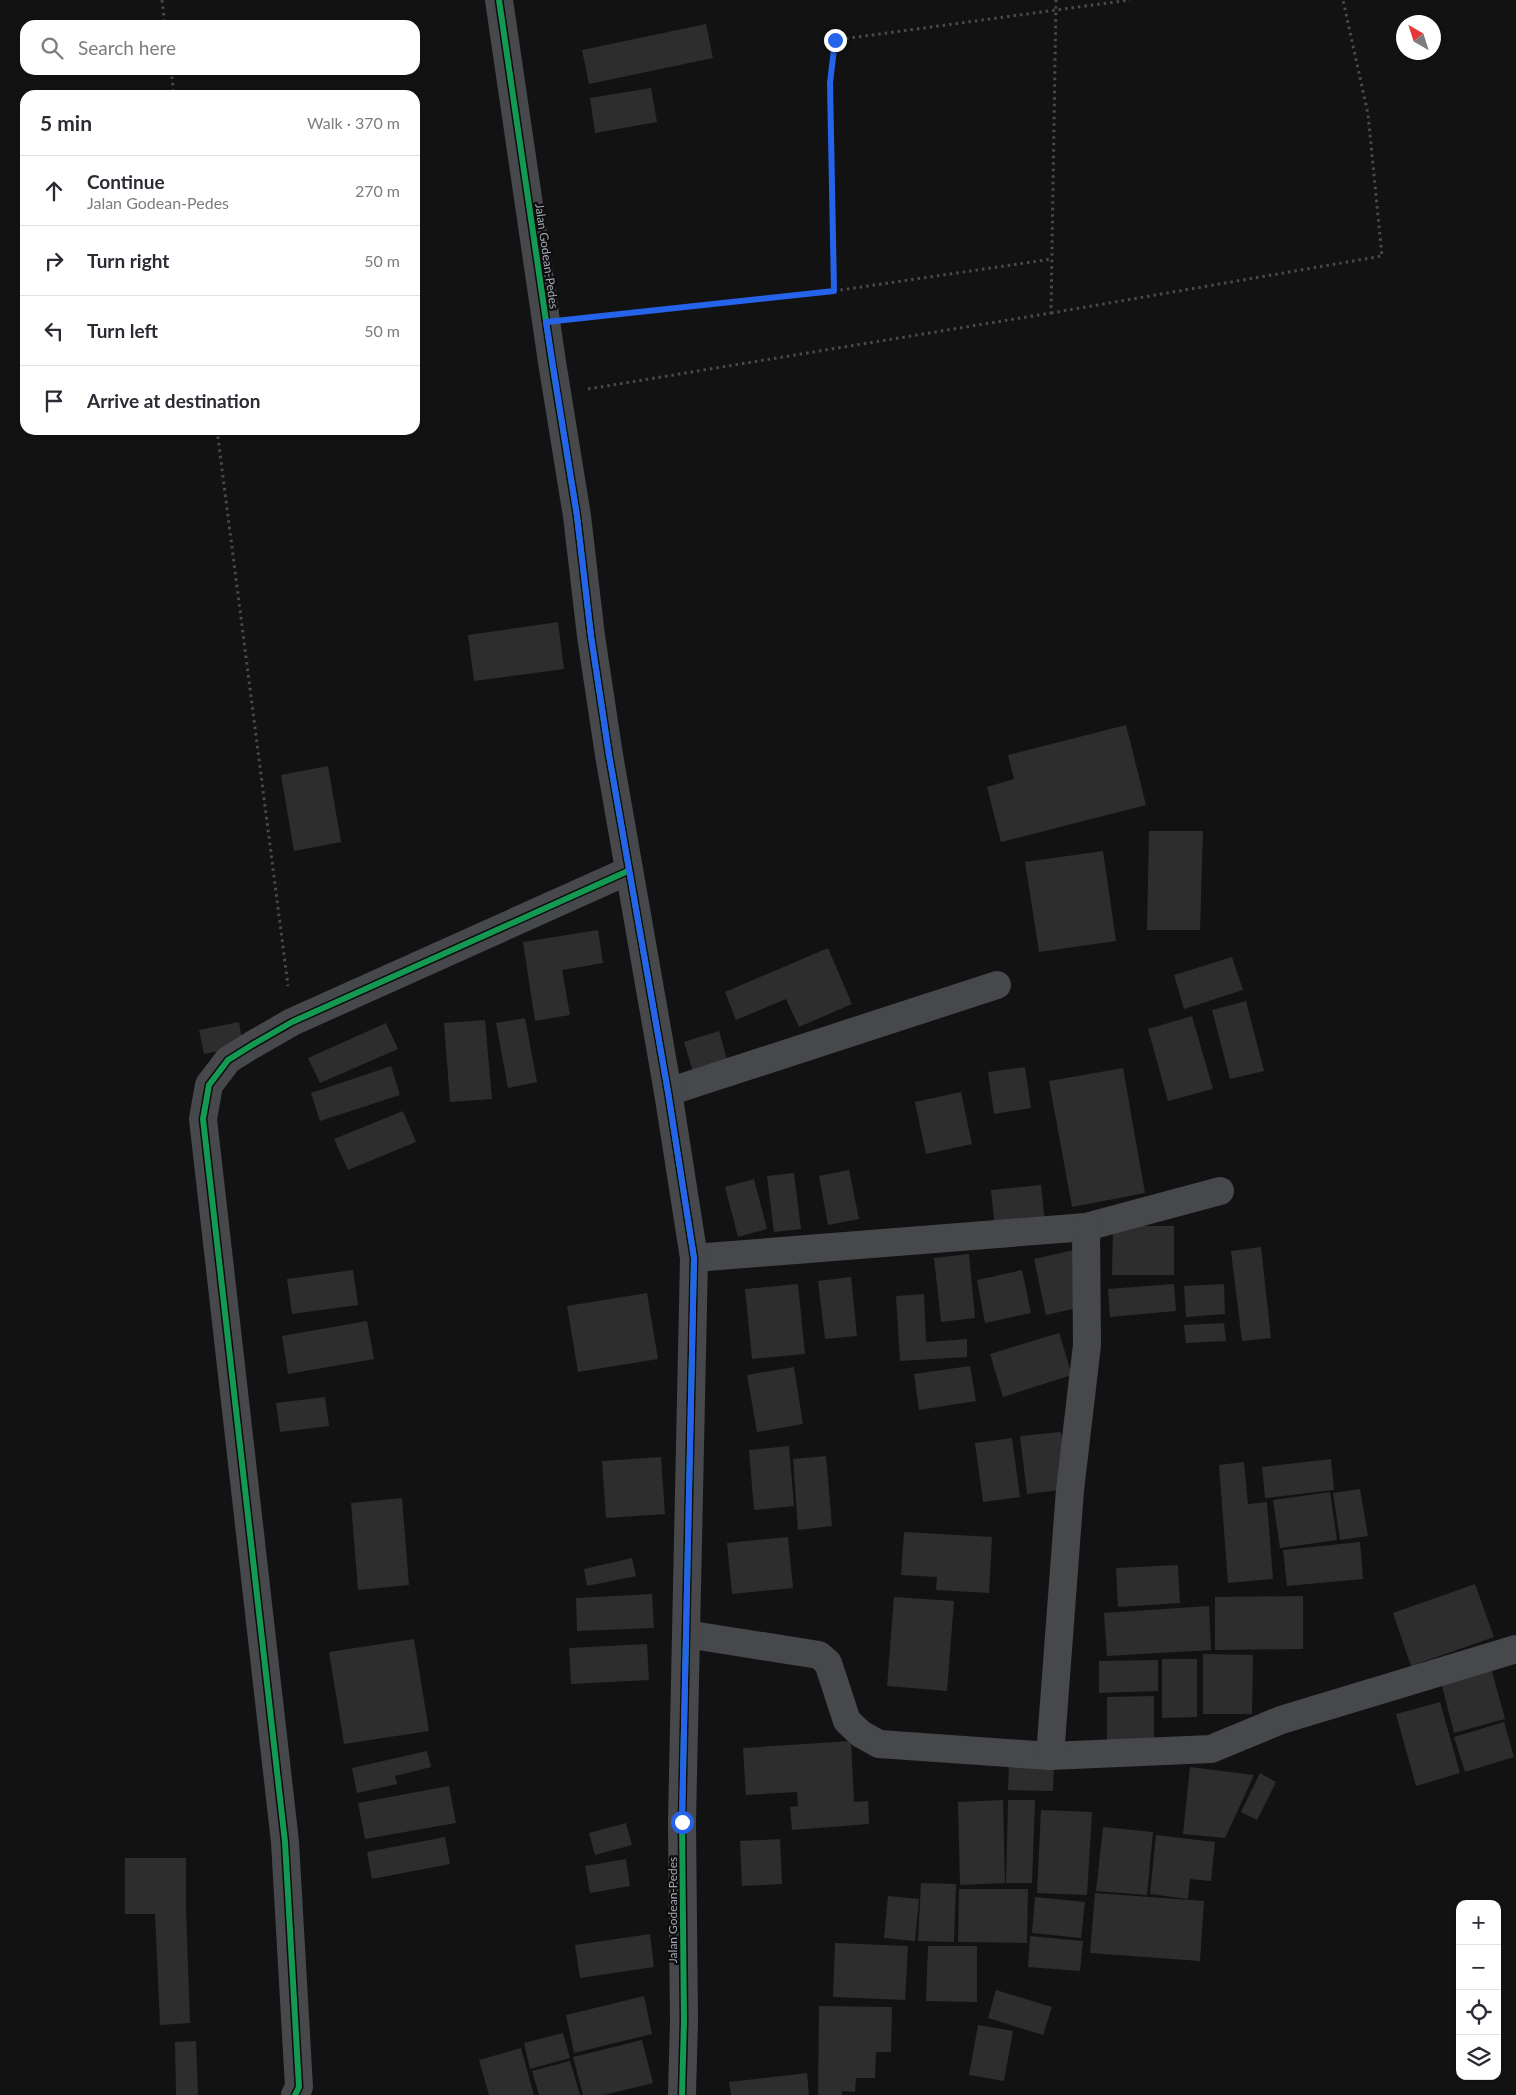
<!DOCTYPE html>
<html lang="en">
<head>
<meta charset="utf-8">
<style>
	body { margin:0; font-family:Lato,sans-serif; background:#f7f7f7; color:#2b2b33 }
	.controls { position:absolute; right:15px; bottom:15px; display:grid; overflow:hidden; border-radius:10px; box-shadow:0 1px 4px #0004 }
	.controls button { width:45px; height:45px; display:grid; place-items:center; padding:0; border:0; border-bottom:1px solid #e1e1e2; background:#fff; color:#2b2b33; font:25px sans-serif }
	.compass { position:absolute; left:1396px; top:15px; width:45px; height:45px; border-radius:50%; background:#fff; box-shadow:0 1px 4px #0004; rotate:321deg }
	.stop { position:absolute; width:15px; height:15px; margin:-11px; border:4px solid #2563eb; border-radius:50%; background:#fff }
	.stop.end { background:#2563eb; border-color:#fff; box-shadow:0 1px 5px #0008 }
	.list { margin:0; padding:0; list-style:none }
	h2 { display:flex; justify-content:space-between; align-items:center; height:65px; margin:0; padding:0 20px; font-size:21px }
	h2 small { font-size:16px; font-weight:400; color:#7c7c81 }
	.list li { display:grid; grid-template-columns:32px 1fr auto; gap:15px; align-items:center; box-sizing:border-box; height:70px; padding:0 20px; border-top:1px solid #e1e1e2 }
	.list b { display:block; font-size:19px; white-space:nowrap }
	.list p { margin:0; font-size:16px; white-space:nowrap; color:#7c7c81 }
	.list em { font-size:16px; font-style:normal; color:#7c7c81 }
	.icon { flex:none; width:28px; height:28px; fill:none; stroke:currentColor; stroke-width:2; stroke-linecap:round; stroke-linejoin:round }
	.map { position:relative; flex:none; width:1516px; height:2095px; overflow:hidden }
	.search { position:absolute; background:#fff; box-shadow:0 1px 4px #0004; left:20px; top:20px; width:400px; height:55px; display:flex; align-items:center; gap:12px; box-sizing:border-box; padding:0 18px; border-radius:15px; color:#7c7c81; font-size:19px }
	.panel { position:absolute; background:#fff; box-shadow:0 1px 4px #0004; left:20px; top:90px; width:400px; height:345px; border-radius:15px }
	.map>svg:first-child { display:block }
	.building { fill:#2d2d2e }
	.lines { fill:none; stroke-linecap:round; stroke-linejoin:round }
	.path { stroke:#484a4d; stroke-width:3; stroke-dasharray:2.5 4; stroke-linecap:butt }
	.minor { stroke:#47484b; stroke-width:28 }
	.tertiary { stroke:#47484b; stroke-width:28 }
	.cycleway-casing { stroke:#0d0d0e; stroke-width:9 }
	.cycleway { stroke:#139951; stroke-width:6 }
	.route { stroke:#2563eb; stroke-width:6 }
	.labels { text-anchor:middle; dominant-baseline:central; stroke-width:4.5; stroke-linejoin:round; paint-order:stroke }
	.street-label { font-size:12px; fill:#a4aab3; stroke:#0d0d0e }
</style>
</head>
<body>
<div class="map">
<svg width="1516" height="2095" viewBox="0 0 1516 2095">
	<rect width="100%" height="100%" fill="#121213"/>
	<!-- building -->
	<g class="building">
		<polygon points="706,24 713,58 589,84 582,50"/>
		<polygon points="651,88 657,122 595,133 590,98"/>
		<polygon points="558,622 564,669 474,681 468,635"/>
		<polygon points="1126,725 1146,805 1001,842 987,787 1014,779 1008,755"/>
		<polygon points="328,766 341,842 294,851 281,775"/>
		<polygon points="1149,831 1203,831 1200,930 1147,930"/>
		<polygon points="1103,851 1116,941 1039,952 1025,862"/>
		<polygon points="598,930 603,963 562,970 570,1015 535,1021 523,942"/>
		<polygon points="828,948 852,1004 799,1027 786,999 736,1020 725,992"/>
		<polygon points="1232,957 1243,990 1184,1009 1174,975"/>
		<polygon points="1246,1001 1264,1071 1230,1079 1212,1010"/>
		<polygon points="1192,1016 1213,1089 1168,1101 1148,1029"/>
		<polygon points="525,1018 537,1082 508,1088 496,1023"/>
		<polygon points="485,1020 492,1099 450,1102 444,1023"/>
		<polygon points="239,1022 243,1046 204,1054 199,1030"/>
		<polygon points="386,1023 398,1049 320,1083 308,1058"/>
		<polygon points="719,1031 728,1063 693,1072 684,1042"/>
		<polygon points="391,1066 400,1095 320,1121 311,1093"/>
		<polygon points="1025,1067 1031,1108 994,1114 988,1072"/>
		<polygon points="1123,1068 1145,1193 1072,1207 1049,1081"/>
		<polygon points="961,1092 972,1144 926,1154 915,1102"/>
		<polygon points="403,1111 416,1142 348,1170 334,1139"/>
		<polygon points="849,1170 859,1219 828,1225 819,1176"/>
		<polygon points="794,1173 801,1229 774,1232 767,1176"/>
		<polygon points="754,1179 767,1229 738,1237 725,1187"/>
		<polygon points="1041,1185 1045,1224 995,1230 991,1190"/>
		<polygon points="1113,1226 1174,1226 1174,1275 1112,1275"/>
		<polygon points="1261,1247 1271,1338 1242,1341 1231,1251"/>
		<polygon points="1074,1250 1086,1306 1046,1315 1034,1259"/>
		<polygon points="969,1254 975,1318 941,1322 934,1258"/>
		<polygon points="353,1270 358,1305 292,1314 287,1279"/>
		<polygon points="1022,1270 1031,1313 985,1323 977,1280"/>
		<polygon points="851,1277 857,1336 825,1339 818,1281"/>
		<polygon points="798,1284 805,1354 752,1359 745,1289"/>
		<polygon points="1174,1284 1176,1311 1110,1317 1108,1289"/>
		<polygon points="1224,1284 1225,1314 1186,1317 1184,1286"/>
		<polygon points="647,1293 658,1359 578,1372 567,1306"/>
		<polygon points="924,1294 926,1342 967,1339 967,1357 900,1361 896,1296"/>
		<polygon points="367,1321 374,1359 288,1374 282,1336"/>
		<polygon points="1224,1323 1226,1341 1186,1343 1184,1325"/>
		<polygon points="1059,1333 1072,1375 1003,1397 990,1354"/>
		<polygon points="970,1366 976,1401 919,1410 914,1374"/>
		<polygon points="794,1367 803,1424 757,1432 747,1375"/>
		<polygon points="325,1397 329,1426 280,1432 276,1403"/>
		<polygon points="1061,1432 1068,1489 1027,1494 1020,1436"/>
		<polygon points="1012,1438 1020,1497 983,1502 975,1443"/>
		<polygon points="789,1446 794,1506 754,1510 749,1450"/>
		<polygon points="826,1456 832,1526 798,1530 793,1459"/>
		<polygon points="661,1457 665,1514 606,1518 602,1461"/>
		<polygon points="1331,1459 1334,1490 1265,1498 1262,1467"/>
		<polygon points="1244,1462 1248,1504 1267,1502 1273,1579 1228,1583 1219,1465"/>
		<polygon points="1360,1489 1368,1536 1340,1540 1333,1493"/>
		<polygon points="1330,1492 1337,1540 1280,1548 1273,1500"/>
		<polygon points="402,1498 409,1585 358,1590 351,1503"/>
		<polygon points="904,1532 992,1537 989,1593 936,1590 937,1577 901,1575"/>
		<polygon points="788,1537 793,1588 732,1594 727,1543"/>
		<polygon points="1360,1542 1363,1579 1287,1586 1283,1550"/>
		<polygon points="632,1558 636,1576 587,1586 584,1569"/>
		<polygon points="1178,1565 1180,1603 1118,1607 1116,1568"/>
		<polygon points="1475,1584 1494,1637 1411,1666 1393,1613"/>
		<polygon points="652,1594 654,1628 577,1631 576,1598"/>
		<polygon points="1303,1596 1303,1649 1215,1650 1215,1597"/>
		<polygon points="894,1597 954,1601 947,1691 887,1686"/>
		<polygon points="1209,1606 1211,1650 1107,1656 1104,1613"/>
		<polygon points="414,1639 429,1731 344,1744 329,1652"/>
		<polygon points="647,1644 649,1680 571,1684 569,1648"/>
		<polygon points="1203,1654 1253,1655 1252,1714 1203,1714"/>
		<polygon points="1162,1659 1197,1659 1197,1717 1162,1718"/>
		<polygon points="1158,1660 1158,1691 1099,1693 1099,1661"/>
		<polygon points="1490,1664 1505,1719 1454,1733 1440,1678"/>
		<polygon points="1154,1696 1154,1744 1107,1744 1107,1697"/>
		<polygon points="1440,1702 1460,1773 1416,1786 1396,1714"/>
		<polygon points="1504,1722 1514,1757 1465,1772 1454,1737"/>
		<polygon points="851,1741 854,1802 868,1801 869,1824 792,1830 790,1807 798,1806 797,1792 746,1795 743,1748"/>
		<polygon points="427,1751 431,1767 395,1776 397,1784 357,1793 352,1768"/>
		<polygon points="1009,1763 1054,1764 1053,1791 1008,1790"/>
		<polygon points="1190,1767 1254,1775 1225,1838 1183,1834"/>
		<polygon points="1260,1773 1276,1782 1257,1820 1241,1812"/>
		<polygon points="449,1786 456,1823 365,1839 358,1803"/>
		<polygon points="1003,1800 1005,1883 960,1885 958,1802"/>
		<polygon points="1008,1800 1035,1800 1032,1883 1006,1883"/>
		<polygon points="1041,1810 1092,1812 1087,1895 1037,1893"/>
		<polygon points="626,1823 632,1845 595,1855 589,1833"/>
		<polygon points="1103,1827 1153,1832 1147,1895 1096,1891"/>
		<polygon points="1156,1835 1215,1842 1211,1881 1190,1879 1188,1899 1150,1894"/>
		<polygon points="445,1837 450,1864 372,1879 367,1852"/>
		<polygon points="780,1839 782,1884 742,1886 740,1841"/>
		<polygon points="125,1858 186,1858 186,1909 190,2023 160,2025 155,1914 125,1914"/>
		<polygon points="626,1859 630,1886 590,1893 585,1866"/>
		<polygon points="921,1883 956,1884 954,1942 918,1941"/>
		<polygon points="959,1889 1028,1889 1027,1943 958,1942"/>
		<polygon points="1095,1893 1204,1901 1200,1961 1090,1953"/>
		<polygon points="888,1896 919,1899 915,1941 884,1938"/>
		<polygon points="1035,1897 1085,1902 1081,1938 1032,1933"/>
		<polygon points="650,1934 654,1967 580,1978 575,1945"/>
		<polygon points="1030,1936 1083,1941 1080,1971 1028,1967"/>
		<polygon points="835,1943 908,1946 905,2000 833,1997"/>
		<polygon points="928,1946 977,1946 977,2002 926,2001"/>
		<polygon points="996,1990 1052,2007 1043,2035 988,2018"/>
		<polygon points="644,1996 652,2034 574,2053 566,2015"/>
		<polygon points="819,2006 892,2007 891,2052 876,2052 875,2078 856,2078 855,2092 842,2091 842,2095 818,2095"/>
		<polygon points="978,2025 1013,2031 1004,2081 969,2075"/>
		<polygon points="563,2033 570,2058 530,2069 524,2043"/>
		<polygon points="642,2040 653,2083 604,2095 583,2095 573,2057"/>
		<polygon points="196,2041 198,2095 176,2095 175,2042"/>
		<polygon points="521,2048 534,2095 489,2095 479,2060"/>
		<polygon points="570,2061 580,2095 539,2095 532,2071"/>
		<polygon points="807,2073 809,2095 731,2095 729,2082"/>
	</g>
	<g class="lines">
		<!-- path -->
		<g class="path">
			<polyline points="162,0 165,25"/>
			<polyline points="171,70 174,95"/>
			<polyline points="834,291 1052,259"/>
			<polyline points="1051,313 1382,256 1368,114 1343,0"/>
			<polyline points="578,319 834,291 830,83 835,40 1130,0"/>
			<polyline points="588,389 1051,313 1056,0"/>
			<polyline points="217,430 288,986"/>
		</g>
		<!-- minor -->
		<g class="minor">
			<polyline points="668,1092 997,985"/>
			<polyline points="694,1258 1086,1227 1220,1191"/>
			<polyline points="686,1634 819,1655 828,1663 847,1721 861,1734 879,1744 1050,1756 1211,1749 1281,1720 1516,1649"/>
			<polyline points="1050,1756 1070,1490 1087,1345 1086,1227"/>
			<polyline points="295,2095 299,2087 285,1842 203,1119 209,1085 228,1060 252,1045 292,1022 628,871"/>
		</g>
		<!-- tertiary -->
		<polyline class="tertiary" points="499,0 552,362 577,516 591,636 609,755 668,1092 694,1258 682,1822 684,2021 682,2095"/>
		<defs>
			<g id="cycleway">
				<polyline points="499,0 552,362 577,516 591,636 609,755 668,1092 694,1258 682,1822 684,2021 682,2095"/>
				<polyline points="295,2095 299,2087 285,1842 203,1119 209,1085 228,1060 252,1045 292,1022 628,871"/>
			</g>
		</defs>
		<!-- cycleway casing -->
		<use href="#cycleway" class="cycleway-casing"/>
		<!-- cycleway -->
		<use href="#cycleway" class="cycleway"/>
	</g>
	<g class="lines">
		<!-- route -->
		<polyline class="route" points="682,1822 694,1258 668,1092 609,755 591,636 577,516 546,322 834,291 830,83 835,40"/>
	</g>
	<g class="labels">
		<!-- street labels -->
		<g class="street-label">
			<text transform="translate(547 256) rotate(82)">Jalan Godean-Pedes</text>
			<text transform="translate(672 1910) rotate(-90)">Jalan Godean-Pedes</text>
		</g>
	</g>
</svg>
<div class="controls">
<button>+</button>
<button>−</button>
<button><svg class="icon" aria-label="locate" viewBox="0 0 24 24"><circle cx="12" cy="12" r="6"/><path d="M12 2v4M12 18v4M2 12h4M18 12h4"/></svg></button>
<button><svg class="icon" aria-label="layers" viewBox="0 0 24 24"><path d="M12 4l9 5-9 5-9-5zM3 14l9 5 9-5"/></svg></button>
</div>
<svg class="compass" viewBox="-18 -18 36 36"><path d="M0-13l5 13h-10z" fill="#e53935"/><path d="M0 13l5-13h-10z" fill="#7c7c81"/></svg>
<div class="stop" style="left:682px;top:1822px"></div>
<div class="stop end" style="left:835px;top:40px"></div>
<div class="search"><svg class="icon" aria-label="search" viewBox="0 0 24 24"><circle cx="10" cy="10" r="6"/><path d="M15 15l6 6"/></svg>Search here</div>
<section class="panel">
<h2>5 min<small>Walk · 370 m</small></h2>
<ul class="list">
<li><svg class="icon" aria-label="ahead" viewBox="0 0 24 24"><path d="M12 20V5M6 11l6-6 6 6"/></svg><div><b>Continue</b><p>Jalan Godean-Pedes</p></div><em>270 m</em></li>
<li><svg class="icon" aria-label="right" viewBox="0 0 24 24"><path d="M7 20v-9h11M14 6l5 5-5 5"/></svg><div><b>Turn right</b></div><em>50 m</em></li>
<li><svg class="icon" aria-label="left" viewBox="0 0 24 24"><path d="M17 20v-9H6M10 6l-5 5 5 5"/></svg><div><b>Turn left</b></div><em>50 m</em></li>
<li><svg class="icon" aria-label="arrive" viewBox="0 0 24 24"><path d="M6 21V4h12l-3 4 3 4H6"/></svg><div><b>Arrive at destination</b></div></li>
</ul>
</section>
</div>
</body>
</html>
